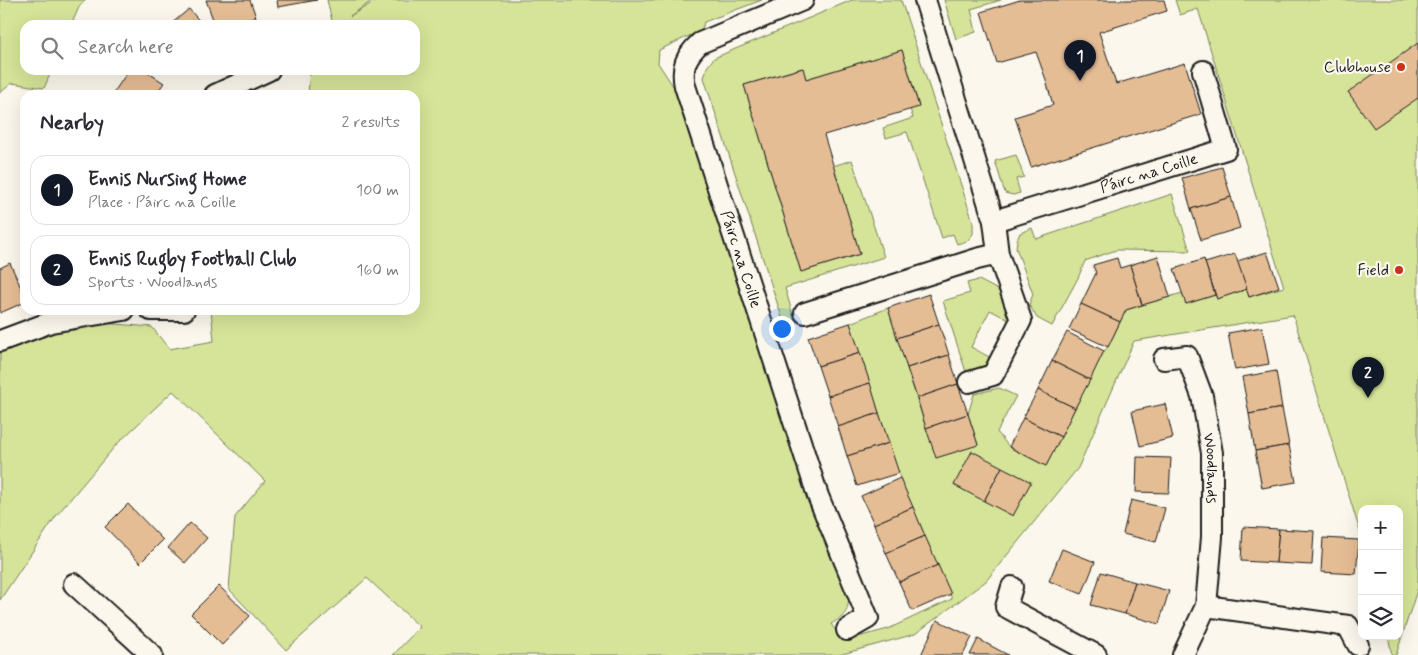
<!DOCTYPE html>
<html lang="en">
<head>
<meta charset="utf-8">
<style>
	body { margin:0; font-family:Mynerve,sans-serif; background:#f2f2f3; color:#2b2b33 }
	.controls { position:absolute; right:15px; bottom:15px; display:grid; overflow:hidden; border-radius:10px; box-shadow:0 5px 20px #0002 }
	.controls button { width:45px; height:45px; display:grid; place-items:center; padding:0; border:0; border-bottom:1px solid #e1e1e2; background:#fff; color:#2b2b33; font:25px sans-serif }
	.you { position:absolute; left:781px; top:328px; width:18px; height:18px; margin:-12px; border:4px solid #fff; border-radius:50%; background:#1a73e8; box-shadow:0 0 0 8px #1a73e833 }
	.badge { display:grid; place-items:center; width:32px; height:32px; border-radius:50%; background:#111827; color:#fff; font-size:16px; font-weight:700 }
	.pin { position:absolute; translate:-50% -41px; filter:drop-shadow(0 1px 2px #0008) }
	.pin::after { content:''; position:absolute; top:26px; width:18px; height:15px; background:inherit; clip-path:polygon(0 0,100% 0,50% 100%) }
	.list { margin:0; padding:0; list-style:none }
	h2 { display:flex; justify-content:space-between; align-items:center; height:65px; margin:0; padding:0 20px; font-size:21px }
	h2 small { font-size:16px; font-weight:400; color:#7c7c81 }
	.list li { display:grid; grid-template-columns:32px 1fr auto; gap:15px; align-items:center; box-sizing:border-box; height:70px; margin:0 10px 10px; padding:0 10px; border:1px solid #e1e1e2; border-radius:15px }
	.list b { display:block; font-size:19px; white-space:nowrap }
	.list p { margin:0; font-size:16px; white-space:nowrap; color:#7c7c81 }
	.list em { font-size:16px; font-style:normal; color:#7c7c81 }
	.icon { flex:none; width:28px; height:28px; fill:none; stroke:currentColor; stroke-width:2; stroke-linecap:round; stroke-linejoin:round }
	.map { position:relative; flex:none; width:1418px; height:655px; overflow:hidden }
	.search { position:absolute; background:#fff; box-shadow:0 5px 20px #0002; left:20px; top:20px; width:400px; height:55px; display:flex; align-items:center; gap:12px; box-sizing:border-box; padding:0 18px; border-radius:15px; color:#7c7c81; font-size:19px }
	.panel { position:absolute; background:#fff; box-shadow:0 5px 20px #0002; left:20px; top:90px; width:400px; height:225px; border-radius:15px }
	.map>svg:first-child { display:block }
	.green { fill:#d5e498; stroke:#78805a }
	.building { fill:#e5bd95; stroke:#1c1c1c }
	.lines { fill:none; stroke-linecap:round; stroke-linejoin:round }
	.minor-casing { stroke:#1c1c1c; stroke-width:24 }
	.minor { stroke:#fbf7ec; stroke-width:20 }
	.poi-dot { fill:#c8321e; stroke:#fbf7ec; stroke-width:2 }
	.labels { text-anchor:middle; dominant-baseline:central; stroke-width:4.5; stroke-linejoin:round; paint-order:stroke }
	.poi-label { font-size:16px; fill:#1c1c1c; stroke:#fbf7ec; text-anchor:end }
	.street-label { font-size:16px; fill:#1c1c1c; stroke:#fbf7ec }
</style>
</head>
<body>
<div class="map">
<svg width="1418" height="655" viewBox="0 0 1418 655">
	<rect width="100%" height="100%" fill="#fbf7ec"/>
	<filter id="ink" filterUnits="userSpaceOnUse"><feTurbulence type="fractalNoise" baseFrequency=".02" numOctaves="2"/><feDisplacementMap in="SourceGraphic" scale="10" xChannelSelector="R" yChannelSelector="G"/><feConvolveMatrix kernelMatrix="1 2 1 2 8 2 1 2 1" color-interpolation-filters="sRGB"/></filter>
	<g filter="url(#ink)">
		<!-- green -->
		<g class="green">
			<polygon points="0,0 86,0 80,5 71,25 25,25 25,70 52,70 44,88 12,83 0,93"/>
			<path d="M327,0H373L350,16L377,0H762L704,22L702,30L659,50L658,63L675,89L809,501L849,598C847,614 845,616 831,624L843,641L888,629L952,599L900,478L850,323L888,308L926,428L978,445L968,414L974,394L999,388L1016,396L997,432L1009,447L1046,466L1104,351L1108,347L1126,310L1182,293L1186,304L1215,295L1217,299L1247,289L1249,297L1284,287L1198,9L1180,15L1175,0H1418V587L1396,655H1392L1388,636H1399V509H1362V538L1293,315L1134,341L1078,468L986,581L915,634L839,655H393L420,627L367,578L286,650L229,589L235,517L265,481L173,391L116,445L56,516L0,600V353L55,332L103,323L152,327L169,349L214,341L211,310H415V95H308L310,70H415V25H333Z"/>
			<polygon points="852,0 901,0 973,222 973,234 967,241 957,244 953,234 942,238 907,132 886,138 883,128 913,118 910,109 919,106 902,50 806,79 802,68 744,85 801,272 860,254 833,166 852,160 884,257 785,288 797,329 787,333 704,78 707,67 714,58"/>
			<polygon points="944,0 1001,0 971,9 976,32 956,39"/>
			<polygon points="1016,155 1024,177 1016,179 1020,193 1013,195 1005,193 995,161"/>
			<polygon points="1172,194 1190,251 1116,250 1085,261 1078,278 1052,326 1037,318 1029,305 1033,294 1016,248 1017,240 1020,233 1032,228 1036,239"/>
			<polygon points="979,280 1000,291 1009,320 990,310 971,347 989,357 986,365 966,372 943,301 970,293 967,283"/>
		</g>
		<!-- building -->
		<g class="building">
			<polygon points="206,0 250,0 256,17 235,25 215,25"/>
			<polygon points="277,0 317,0 278,7"/>
			<polygon points="1020,0 1164,0 1167,11 1099,32 1116,84 1185,63 1201,114 1031,167 1015,117 1053,105 1045,77 1036,52 997,63 981,12"/>
			<polygon points="189,9 203,25 170,25"/>
			<polygon points="1418,43 1418,98 1374,128 1348,92"/>
			<polygon points="902,50 919,107 824,135 860,254 801,272 744,85 803,68 806,79"/>
			<polygon points="129,70 144,70 164,83 155,95 112,95"/>
			<polygon points="1222,167 1231,197 1191,209 1182,178"/>
			<polygon points="1231,197 1240,228 1201,240 1191,209"/>
			<polygon points="1267,252 1279,287 1249,297 1237,261"/>
			<polygon points="1235,254 1247,289 1217,299 1205,263"/>
			<polygon points="1158,256 1170,297 1142,305 1130,265"/>
			<polygon points="1117,258 1120,268 1130,265 1142,305 1126,310 1120,322 1081,304 1096,273 1093,265"/>
			<polygon points="1204,259 1215,295 1186,304 1174,269"/>
			<polygon points="10,263 25,297 25,302 0,313 0,268"/>
			<polygon points="929,294 939,324 897,338 888,308"/>
			<polygon points="1081,304 1120,322 1108,347 1069,329"/>
			<polygon points="850,323 860,353 818,366 808,337"/>
			<polygon points="939,324 949,355 907,368 897,338"/>
			<polygon points="1262,327 1269,364 1235,370 1228,333"/>
			<polygon points="1067,332 1104,351 1090,380 1052,361"/>
			<polygon points="860,353 870,383 828,396 818,366"/>
			<polygon points="949,355 958,384 917,398 907,368"/>
			<polygon points="1052,361 1090,380 1075,408 1038,390"/>
			<polygon points="1276,371 1282,408 1249,414 1242,377"/>
			<polygon points="870,383 879,413 838,427 828,396"/>
			<polygon points="958,384 968,414 926,428 917,398"/>
			<polygon points="1038,390 1075,408 1061,437 1023,418"/>
			<polygon points="1165,404 1173,438 1140,446 1132,411"/>
			<polygon points="1282,408 1289,445 1255,451 1249,414"/>
			<polygon points="879,413 889,443 847,456 838,427"/>
			<polygon points="968,414 978,445 936,458 926,428"/>
			<polygon points="1023,418 1061,437 1046,466 1009,447"/>
			<polygon points="889,443 899,473 857,486 847,456"/>
			<polygon points="1289,445 1296,482 1262,488 1255,451"/>
			<polygon points="972,451 1002,467 984,501 954,485"/>
			<polygon points="1137,457 1171,458 1169,493 1136,492"/>
			<polygon points="1002,467 1031,482 1013,516 984,501"/>
			<polygon points="900,478 913,507 874,524 861,496"/>
			<polygon points="1131,500 1165,508 1156,542 1123,534"/>
			<polygon points="128,504 163,540 140,563 105,527"/>
			<polygon points="913,507 925,536 886,553 874,524"/>
			<polygon points="190,523 207,538 185,563 168,548"/>
			<polygon points="1243,527 1279,529 1276,563 1241,561"/>
			<polygon points="1279,529 1314,531 1312,565 1276,563"/>
			<polygon points="925,536 938,565 899,582 886,553"/>
			<polygon points="1323,538 1359,540 1356,574 1321,572"/>
			<polygon points="1062,549 1095,562 1082,594 1049,581"/>
			<polygon points="938,565 951,594 912,611 899,582"/>
			<polygon points="1101,572 1135,582 1125,614 1091,605"/>
			<polygon points="1135,582 1169,591 1159,624 1125,614"/>
			<polygon points="219,586 250,616 222,645 191,614"/>
			<polygon points="937,620 972,637 963,655 921,655"/>
			<polygon points="978,639 1008,655 970,655"/>
		</g>
		<g class="lines">
			<defs>
				<g id="minor">
					<path id="s1" d="M803,0L700,43C686,56 681,67 685,86L818,496L868,618L847,630"/>
					<polyline points="925,0 994,221 998,254 1021,320 993,375 969,382"/>
					<polyline points="215,95 269,70"/>
					<path id="s2" d="M994,221L1226,149L1203,71"/>
					<polyline points="151,310 184,310"/>
					<polyline points="805,313 977,259 998,254"/>
					<polyline points="0,341 51,322 124,310"/>
					<path id="s3" d="M1164,359L1187,356L1202,396L1212,453V537L1206,606L1183,655"/>
					<polyline points="74,584 152,655"/>
					<polyline points="1012,587 1006,607 1096,655"/>
					<polyline points="1206,606 1348,626 1358,645"/>
				</g>
			</defs>
			<!-- minor casing -->
			<use href="#minor" class="minor-casing"/>
			<!-- minor -->
			<use href="#minor" class="minor"/>
		</g>
	</g>
	<!-- markers -->
	<g class="poi-dot">
		<circle cx="1401" cy="67" r="5"/>
		<circle cx="1399" cy="270" r="5"/>
	</g>
	<g class="labels">
		<!-- poi labels -->
		<g class="poi-label">
			<text x="1391" y="67">Clubhouse</text>
			<text x="1389" y="270">Field</text>
		</g>
		<!-- street labels -->
		<g class="street-label">
			<text stroke="none"><textPath href="#s2" startOffset="162">Páirc na Coille</textPath></text>
			<text stroke="none"><textPath href="#s1" startOffset="342">Páirc na Coille</textPath></text>
			<text stroke="none"><textPath href="#s3" startOffset="139">Woodlands</textPath></text>
		</g>
	</g>
</svg>
<div class="controls">
<button>+</button>
<button>−</button>
<button><svg class="icon" aria-label="layers" viewBox="0 0 24 24"><path d="M12 4l9 5-9 5-9-5zM3 14l9 5 9-5"/></svg></button>
</div>
<div class="you"></div>
<div class="pin badge" style="left:1080px;top:81px">1</div>
<div class="pin badge" style="left:1368px;top:398px">2</div>
<div class="search"><svg class="icon" aria-label="search" viewBox="0 0 24 24"><circle cx="10" cy="10" r="6"/><path d="M15 15l6 6"/></svg>Search here</div>
<section class="panel">
<h2>Nearby<small>2 results</small></h2>
<ul class="list">
<li><span class="badge">1</span><div><b>Ennis Nursing Home</b><p>Place · Páirc na Coille</p></div><em>100 m</em></li>
<li><span class="badge">2</span><div><b>Ennis Rugby Football Club</b><p>Sports · Woodlands</p></div><em>160 m</em></li>
</ul>
</section>
</div>
</body>
</html>
